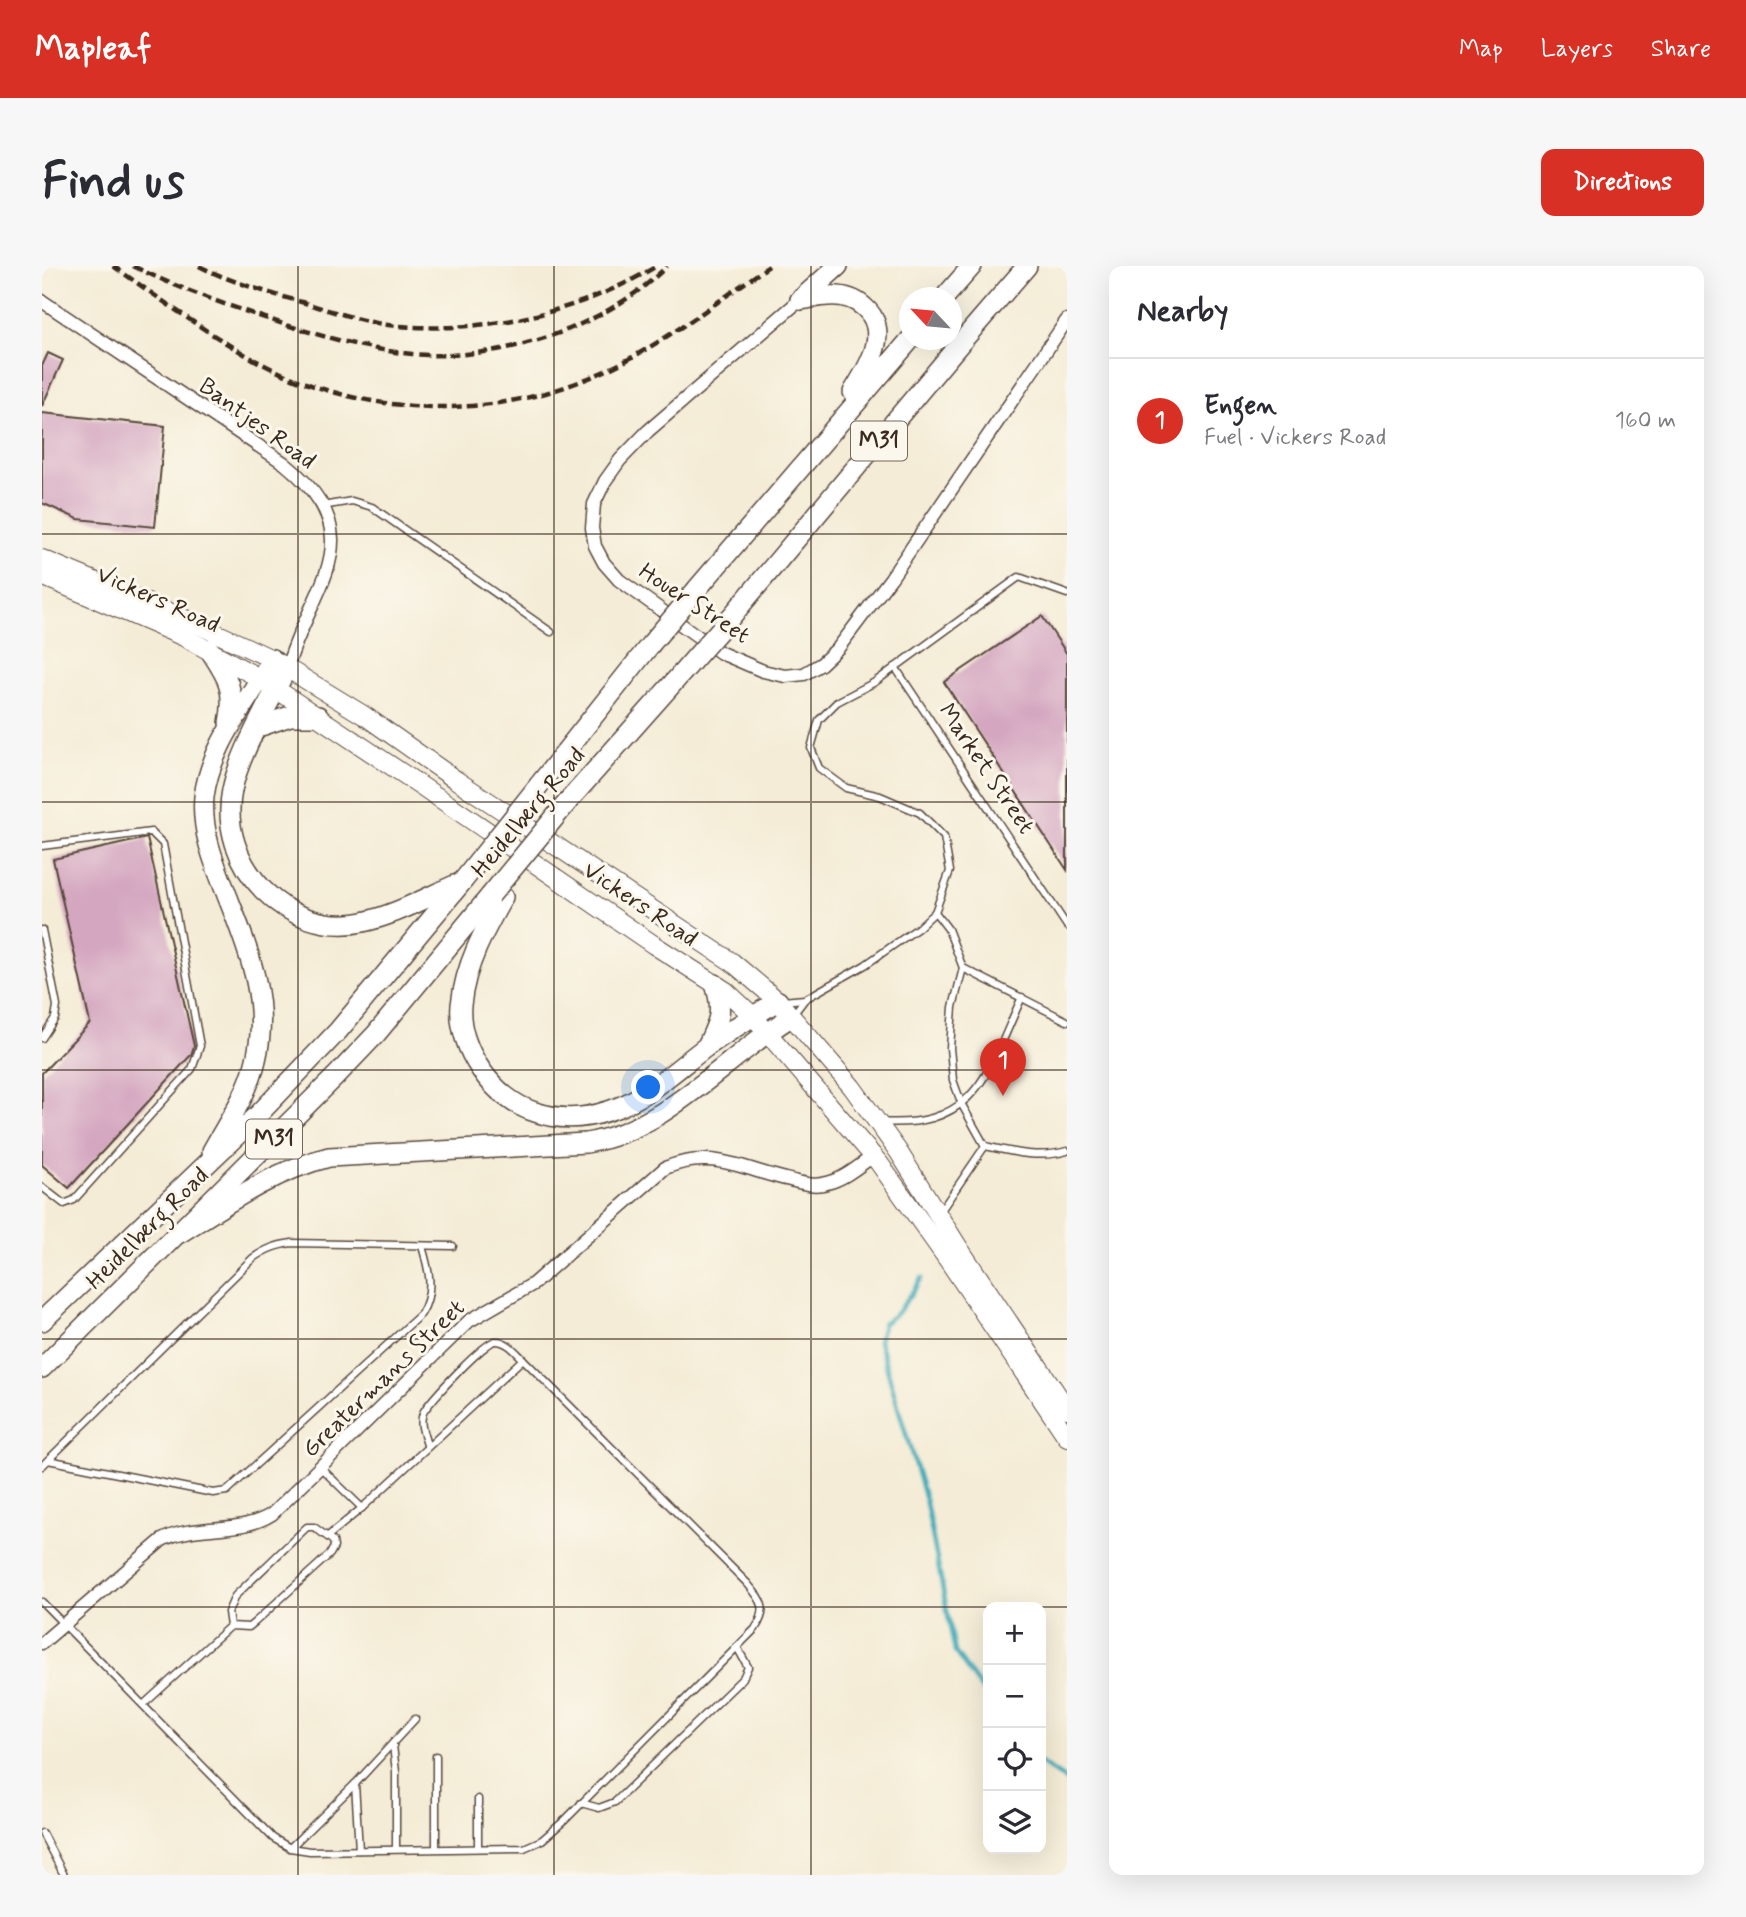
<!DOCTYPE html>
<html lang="en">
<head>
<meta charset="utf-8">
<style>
	body { margin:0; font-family:Mynerve,sans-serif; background:#f7f7f7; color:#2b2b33 }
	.controls { position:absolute; right:21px; bottom:21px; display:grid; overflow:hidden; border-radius:14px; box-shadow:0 7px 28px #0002 }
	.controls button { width:63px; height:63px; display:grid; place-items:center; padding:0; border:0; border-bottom:2px solid #e1e1e2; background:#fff; color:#2b2b33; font:35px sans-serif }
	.compass { position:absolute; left:857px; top:21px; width:63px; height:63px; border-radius:50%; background:#fff; box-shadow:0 7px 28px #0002; rotate:296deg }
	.you { position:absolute; left:607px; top:822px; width:24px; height:24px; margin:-18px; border:5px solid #fff; border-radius:50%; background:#1a73e8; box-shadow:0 0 0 10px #1a73e833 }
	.badge { display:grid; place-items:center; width:46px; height:46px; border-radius:50%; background:#d93025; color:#fff; font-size:23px; font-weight:700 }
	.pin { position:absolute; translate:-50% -58px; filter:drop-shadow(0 2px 4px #0008) }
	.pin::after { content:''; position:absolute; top:37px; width:24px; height:21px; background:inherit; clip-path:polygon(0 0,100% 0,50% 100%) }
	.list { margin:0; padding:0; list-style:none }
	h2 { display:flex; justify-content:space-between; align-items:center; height:91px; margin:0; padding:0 28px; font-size:30px }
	h2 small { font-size:23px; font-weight:400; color:#7c7c81 }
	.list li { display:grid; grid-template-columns:46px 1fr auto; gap:21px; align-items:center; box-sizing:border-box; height:126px; padding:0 28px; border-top:2px solid #e1e1e2 }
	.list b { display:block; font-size:26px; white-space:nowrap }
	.list p { margin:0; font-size:23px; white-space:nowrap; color:#7c7c81 }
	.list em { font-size:23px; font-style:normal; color:#7c7c81 }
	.icon { flex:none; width:38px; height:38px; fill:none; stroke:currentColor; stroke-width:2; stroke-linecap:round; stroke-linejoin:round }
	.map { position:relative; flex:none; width:1025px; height:1609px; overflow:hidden; border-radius:14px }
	header { display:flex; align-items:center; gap:42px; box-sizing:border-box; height:98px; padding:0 35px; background:#d93025; color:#fff }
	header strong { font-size:33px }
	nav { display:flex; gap:38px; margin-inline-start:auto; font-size:24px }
	.intro { display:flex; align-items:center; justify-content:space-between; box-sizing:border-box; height:168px; padding:0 42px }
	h1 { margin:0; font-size:49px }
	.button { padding:18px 32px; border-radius:14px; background:#d93025; color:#fff; font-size:24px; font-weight:700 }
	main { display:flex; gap:42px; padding:0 42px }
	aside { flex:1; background:#fff; border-radius:14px; box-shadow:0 7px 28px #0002 }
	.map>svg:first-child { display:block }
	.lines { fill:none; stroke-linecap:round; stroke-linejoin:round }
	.stream { stroke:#3cabb9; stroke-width:4.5 }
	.building { fill:#d4a6c0 }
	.service-casing { stroke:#57473a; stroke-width:9 }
	.minor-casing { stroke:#57473a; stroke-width:15 }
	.secondary-casing { stroke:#57473a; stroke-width:20 }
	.primary-casing { stroke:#57473a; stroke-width:22 }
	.service { stroke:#fff; stroke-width:6 }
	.minor { stroke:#fff; stroke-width:12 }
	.secondary { stroke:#fff; stroke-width:18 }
	.primary { stroke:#fff; stroke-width:19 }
	.rail { stroke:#3b2a1e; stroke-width:4.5; stroke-dasharray:10 5; stroke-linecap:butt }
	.primary-bridge-casing { stroke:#57473a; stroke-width:22; stroke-linecap:butt }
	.primary-bridge { stroke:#fff; stroke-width:19 }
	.grid { fill:none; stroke:#3b2a1e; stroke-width:2; stroke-opacity:0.55 }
	.labels { text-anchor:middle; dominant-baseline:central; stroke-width:6; stroke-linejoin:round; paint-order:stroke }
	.shield { fill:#fbf7ec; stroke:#75685c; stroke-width:2 }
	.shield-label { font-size:23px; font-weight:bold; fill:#3b2a1e }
	.street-label { font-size:24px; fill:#3b2a1e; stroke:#fbf7ec }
</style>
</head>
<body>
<header>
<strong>Mapleaf</strong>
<nav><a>Map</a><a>Layers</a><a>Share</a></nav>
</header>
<div class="intro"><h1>Find us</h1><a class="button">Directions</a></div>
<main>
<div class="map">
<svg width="1025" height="1609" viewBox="0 0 1025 1609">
	<rect width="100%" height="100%" fill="#fbf7ec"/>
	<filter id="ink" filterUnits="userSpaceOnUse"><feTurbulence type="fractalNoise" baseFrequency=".0143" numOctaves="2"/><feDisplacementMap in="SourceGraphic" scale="14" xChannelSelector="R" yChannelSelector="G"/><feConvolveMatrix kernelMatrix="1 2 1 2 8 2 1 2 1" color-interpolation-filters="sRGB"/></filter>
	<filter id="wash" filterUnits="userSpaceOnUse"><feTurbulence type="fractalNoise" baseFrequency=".00686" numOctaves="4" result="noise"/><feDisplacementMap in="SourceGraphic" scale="28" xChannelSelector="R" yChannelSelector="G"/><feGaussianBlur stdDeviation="1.57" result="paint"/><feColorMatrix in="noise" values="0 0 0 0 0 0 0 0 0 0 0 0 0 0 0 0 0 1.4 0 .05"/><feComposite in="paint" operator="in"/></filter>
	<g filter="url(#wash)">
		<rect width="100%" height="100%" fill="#f4ecd6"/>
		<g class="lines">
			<!-- stream -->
			<g class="stream">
				<polyline points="880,1012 857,1045 841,1058 837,1075 884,1237 913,1386 946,1432"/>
				<polyline points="999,1497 1025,1515"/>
			</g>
		</g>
		<g id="blocks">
			<!-- building -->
			<g class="building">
				<polygon points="6,87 21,94 0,140 0,100"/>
				<polygon points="0,147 123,160 113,261 36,253 0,237"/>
				<polygon points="1000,350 1025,388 1025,604 902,416"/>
				<polygon points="105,572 152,780 149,789 27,922 0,899 0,807 48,757 11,593"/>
			</g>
		</g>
	</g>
	<g filter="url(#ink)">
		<use href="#blocks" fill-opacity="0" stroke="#57473a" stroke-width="2"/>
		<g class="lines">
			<defs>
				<g id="service">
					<polyline points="280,240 310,235 330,241 509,366"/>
					<polyline points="853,401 1025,660"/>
					<polyline points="0,580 109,566 121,578 158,780 150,803 32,934 22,938 0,921"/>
					<polyline points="893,646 906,663 921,702 911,741 908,782 911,814 920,839 943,880 898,946"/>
					<polyline points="0,664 15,740 13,752 0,772"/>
					<polyline points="921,702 1025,755"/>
					<polyline points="740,735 763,733"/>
					<polyline points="750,750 763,733 823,699 876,662 893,646 908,605 902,571 878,547 838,530 804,522 777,502 769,482 777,454 795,436 833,416 977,311 1025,328"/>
					<path d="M838,856C936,863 946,805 980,731"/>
					<path d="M943,880C970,886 998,893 1025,885"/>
					<path d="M6,1194L171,1227L185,1225L379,1048C393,1025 387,1004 380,980"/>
					<path d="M0,1200L211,992C224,983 234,979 250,977L411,980"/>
					<polyline points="279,1202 320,1242 481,1093"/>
					<polyline points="286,1270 320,1242"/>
					<path d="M0,1336L231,1572L248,1582L268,1585L482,1582L500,1574L523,1554L713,1363C727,1342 720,1335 705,1317L481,1093C473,1085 465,1075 454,1075C444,1074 386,1136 381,1147C377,1158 382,1168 385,1179"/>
					<polyline points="101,1439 188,1360 186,1346 193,1330 265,1261 272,1261 291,1275 292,1281 288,1288 213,1356 207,1361 188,1360"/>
					<polyline points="351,1479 354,1506 354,1582"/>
					<polyline points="394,1490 394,1582"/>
					<polyline points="313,1518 317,1584"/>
					<polyline points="436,1533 436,1582"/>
					<polyline points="539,1537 557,1542 573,1536 701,1412 706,1401 695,1381"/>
					<polyline points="0,1567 22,1609"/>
					<polyline points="248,1582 313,1518 373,1453"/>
				</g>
				<g id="minor">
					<polyline points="758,34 606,165 578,194 563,215 552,238 550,262 553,280 562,297 577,314 679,387 721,405 743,410 762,408 779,398 797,381 849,312 1025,54"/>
					<path d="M0,35L242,197C334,272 270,317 245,402"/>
					<path d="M0,1377L120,1274C152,1257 198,1269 230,1248L427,1055L491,1018L623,902C670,882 702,904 748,914C760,917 772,921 785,917C802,913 817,900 831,890"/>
				</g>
				<g id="secondary">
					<polyline points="0,293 148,355 230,393 323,450 414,514 690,696 736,735 810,821 856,885 917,982 1025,1143"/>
					<polyline points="0,310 142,371 219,413 381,521 612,679 684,725 711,750 837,897 906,994 1025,1171"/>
				</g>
				<g id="primary">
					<polyline points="902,32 930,0"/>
					<path d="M758,34C767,33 777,30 786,30C799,29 812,32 822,41C850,65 826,102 811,126"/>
					<polyline points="758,34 796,0"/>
					<polyline points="655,323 868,74"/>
					<polyline points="689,351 915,81 985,0"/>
					<path d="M167,383C185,410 194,423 187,457"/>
					<path d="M245,402C227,437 198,486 190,524C175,599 245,672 321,656C354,649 385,631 415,618"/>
					<polyline points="216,461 248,450 276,450"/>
					<polyline points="497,519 608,379"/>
					<polyline points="528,533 640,407"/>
					<path d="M461,631C442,665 423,699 419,739C415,782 452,834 493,846C517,854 543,853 566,845C603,834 633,804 664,781C687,765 711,750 736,735"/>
					<path d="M665,780C677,755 682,746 673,718"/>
					<path d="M170,885C186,856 207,826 214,794C229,733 204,679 183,624C171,594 159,563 162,531C168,480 206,436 230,393"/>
					<path d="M138,967C186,937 231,905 287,891L544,877C625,864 682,792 749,751"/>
					<polyline points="0,1055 214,851 296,765 420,616"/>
					<polyline points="0,1102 294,810 334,768 448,630"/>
				</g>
			</defs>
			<!-- service casing -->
			<use href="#service" class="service-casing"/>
			<!-- minor casing -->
			<use href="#minor" class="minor-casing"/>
			<!-- secondary casing -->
			<use href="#secondary" class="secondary-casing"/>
			<!-- primary casing -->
			<use href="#primary" class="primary-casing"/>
			<!-- service -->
			<use href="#service" class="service"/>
			<!-- minor -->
			<use href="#minor" class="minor"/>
			<!-- secondary -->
			<use href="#secondary" class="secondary"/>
			<!-- primary -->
			<use href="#primary" class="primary"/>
			<!-- rail -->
			<g class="rail">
				<path d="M71,0C117,32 164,67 213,94C317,151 447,157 556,108C616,82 673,37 727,0"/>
				<path d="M91,0C133,21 176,36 220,51C269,67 319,83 370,88C457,96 562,63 625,0"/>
				<path d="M157,0C191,17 227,27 263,37C290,45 318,55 346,59C436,69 535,48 613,1"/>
			</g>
			<defs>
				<g id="primary-bridge">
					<polyline points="608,379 655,323"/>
					<polyline points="640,407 689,351"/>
					<polyline points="420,616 497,519"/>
					<polyline points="448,630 528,533"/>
				</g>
			</defs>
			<!-- primary-bridge casing -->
			<use href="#primary-bridge" class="primary-bridge-casing"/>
			<!-- primary-bridge -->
			<use href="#primary-bridge" class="primary-bridge"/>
		</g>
	</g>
	<!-- grid -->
	<path class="grid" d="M256,0V1609M512,0V1609M769,0V1609M0,268H1025M0,536H1025M0,804H1025M0,1073H1025M0,1341H1025"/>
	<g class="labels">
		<!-- shield labels -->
		<g class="shield">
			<rect x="809" y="155.5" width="56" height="39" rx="5"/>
			<rect x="204" y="853.5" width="56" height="39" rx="5"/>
		</g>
		<g class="shield-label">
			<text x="837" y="175">M31</text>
			<text x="232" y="873">M31</text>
		</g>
		<!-- street labels -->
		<g class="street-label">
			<text transform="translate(215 158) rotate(36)">Bantjes Road</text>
			<text transform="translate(116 334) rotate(24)">Vickers Road</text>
			<text transform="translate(652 338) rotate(33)">Houer Street</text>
			<text transform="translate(944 503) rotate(56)">Market Street</text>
			<text transform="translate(487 547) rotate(-50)">Heidelberg Road</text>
			<text transform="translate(598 639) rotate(34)">Vickers Road</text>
			<text transform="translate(106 963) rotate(-45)">Heidelberg Road</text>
			<text transform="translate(342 1113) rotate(-44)">Greatermans Street</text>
		</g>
	</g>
</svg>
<div class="controls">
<button>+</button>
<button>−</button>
<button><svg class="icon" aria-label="locate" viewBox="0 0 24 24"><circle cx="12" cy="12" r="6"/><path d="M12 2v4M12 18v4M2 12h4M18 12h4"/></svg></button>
<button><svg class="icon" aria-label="layers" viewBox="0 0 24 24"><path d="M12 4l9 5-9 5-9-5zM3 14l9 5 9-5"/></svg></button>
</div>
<svg class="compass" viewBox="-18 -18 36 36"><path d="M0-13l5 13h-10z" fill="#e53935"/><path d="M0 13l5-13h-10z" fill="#7c7c81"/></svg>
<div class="you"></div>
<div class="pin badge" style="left:961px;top:830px">1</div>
</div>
<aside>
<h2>Nearby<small></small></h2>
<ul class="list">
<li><span class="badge">1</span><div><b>Engen</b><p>Fuel · Vickers Road</p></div><em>160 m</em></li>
</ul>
</aside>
</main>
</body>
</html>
